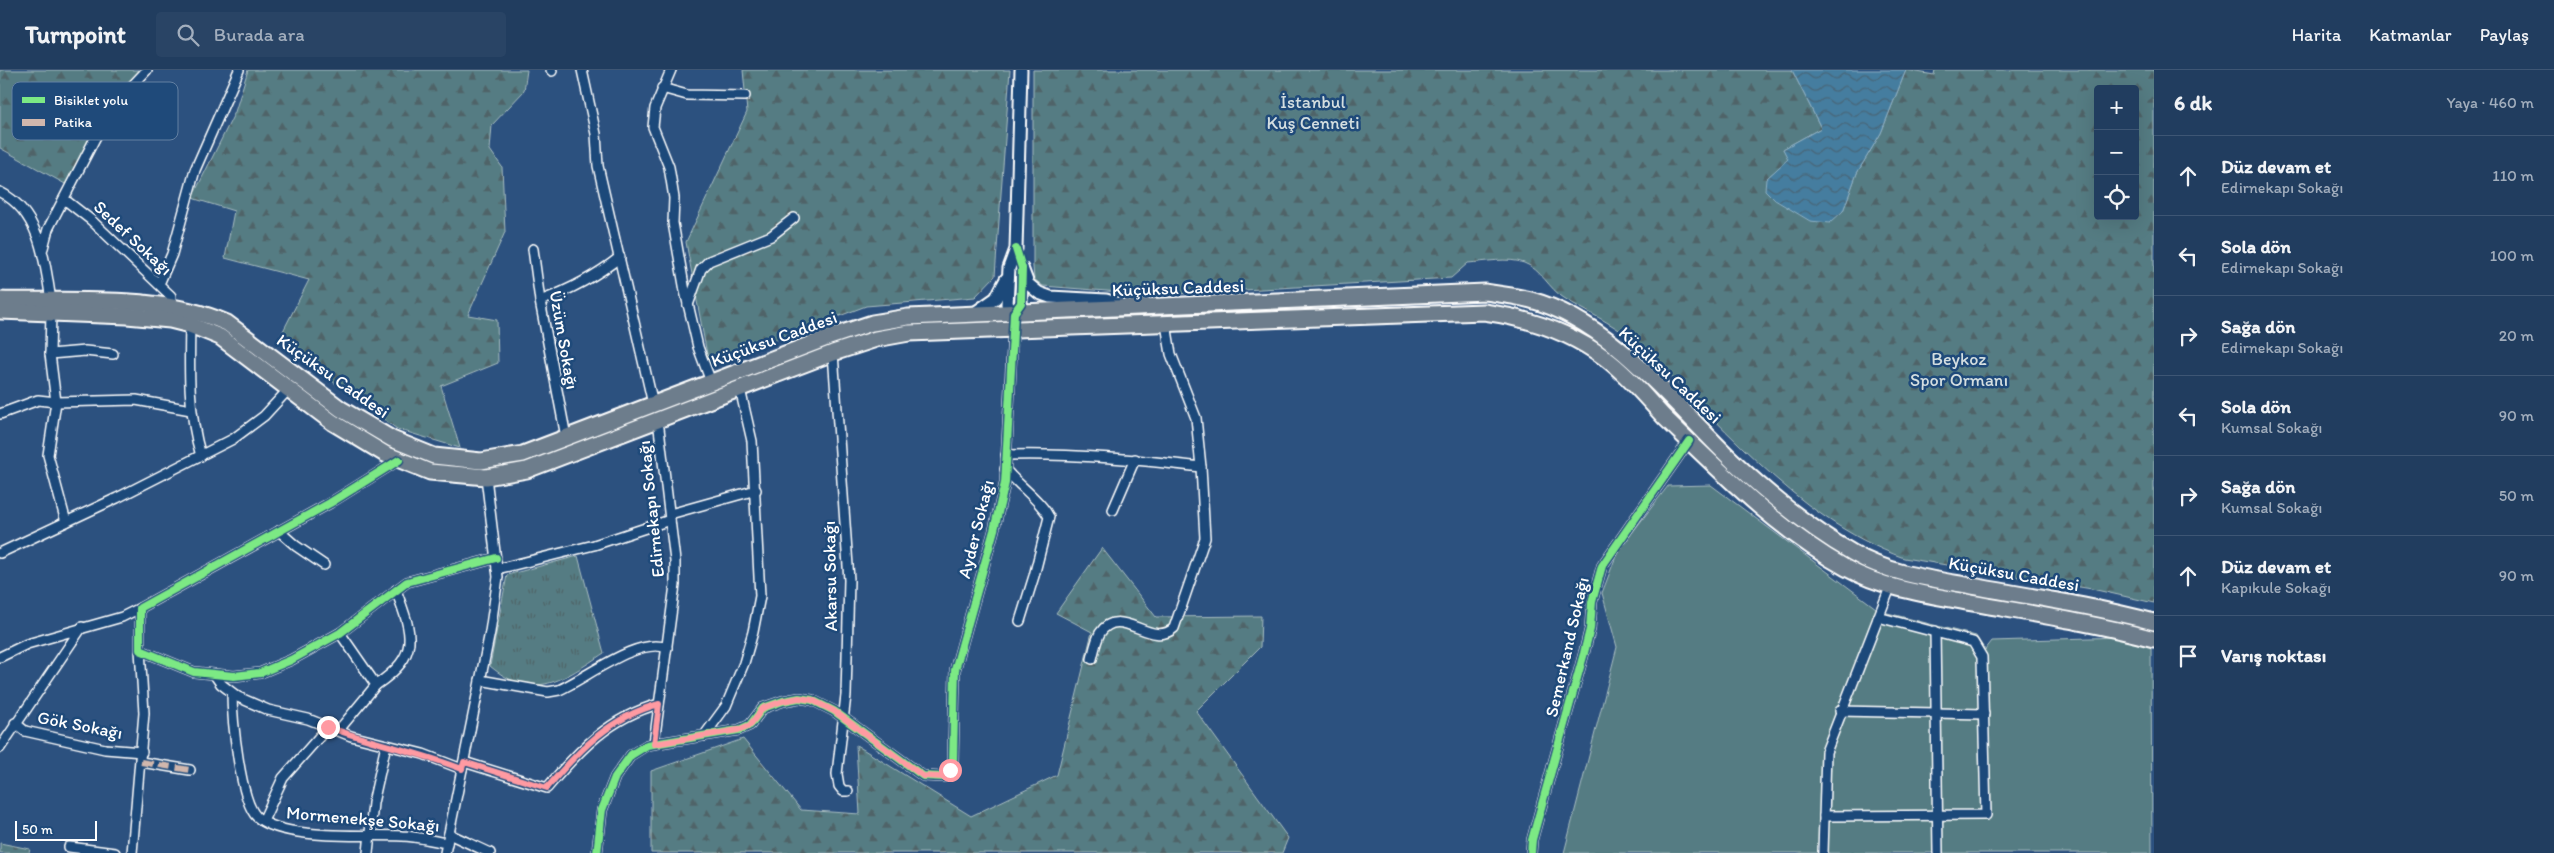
<!DOCTYPE html>
<html lang="tr">
<head>
<meta charset="utf-8">
<style>
	body { margin:0; font-family:Itim,sans-serif; background:#294465; color:#f1f3f6 }
	.controls { position:absolute; right:15px; top:15px; display:grid; overflow:hidden; border-radius:5px; box-shadow:0 5px 20px #0002 }
	.controls button { width:45px; height:45px; display:grid; place-items:center; padding:0; border:0; border-bottom:1px solid #3e5674; background:#213d5f; color:#f1f3f6; font:25px sans-serif }
	.scale { position:absolute; left:15px; bottom:12px; width:82px; box-sizing:border-box; padding-left:5px; border:2px solid #fff; border-top:0; font-size:14px; line-height:18px; white-space:nowrap; color:#fff; -webkit-text-stroke:4px #1f4a7a; paint-order:stroke }
	.stop { position:absolute; width:15px; height:15px; margin:-11px; border:4px solid #ff9aa2; border-radius:50%; background:#fff }
	.stop.end { background:#ff9aa2; border-color:#fff; box-shadow:0 1px 5px #0008 }
	.list { margin:0; padding:0; list-style:none }
	h2 { display:flex; justify-content:space-between; align-items:center; height:65px; margin:0; padding:0 20px; font-size:21px }
	h2 small { font-size:16px; font-weight:400; color:#a2aebd }
	.list li { display:grid; grid-template-columns:32px 1fr auto; gap:15px; align-items:center; box-sizing:border-box; height:80px; padding:0 20px; border-top:1px solid #3e5674 }
	.list b { display:block; font-size:19px; white-space:nowrap }
	.list p { margin:0; font-size:16px; white-space:nowrap; color:#a2aebd }
	.list em { font-size:16px; font-style:normal; color:#a2aebd }
	.icon { flex:none; width:28px; height:28px; fill:none; stroke:currentColor; stroke-width:2; stroke-linecap:round; stroke-linejoin:round }
	.map { position:relative; flex:none; width:2154px; height:783px; overflow:hidden }
	header { display:flex; align-items:center; gap:30px; box-sizing:border-box; height:70px; padding:0 25px; background:#213d5f; border-bottom:1px solid #3e5674 }
	header strong { font-size:24px }
	nav { display:flex; gap:28px; margin-inline-start:auto; font-size:18px }
	.search { width:350px; height:45px; background:#294465; display:flex; align-items:center; gap:12px; box-sizing:border-box; padding:0 18px; border-radius:5px; color:#a2aebd; font-size:19px }
	main { display:flex }
	aside { flex:1; background:#213d5f }
	.map>svg:first-child { display:block }
	.grass { fill:url(#grass-tufts); stroke:#aabec1 }
	.forest { fill:url(#forest-firs); stroke:#aabec1; fill-rule:evenodd }
	.cemetery { fill:url(#cemetery-stones); stroke:#aabec1 }
	.garden { fill:#547c83; stroke:#aabec1 }
	.water { fill:url(#water-waves); stroke:#8fb1c5 }
	.lines { fill:none; stroke-linecap:round; stroke-linejoin:round }
	.minor-casing { stroke:#fff; stroke-width:12 }
	.tertiary-casing { stroke:#fff; stroke-width:15 }
	.primary-casing { stroke:#fff; stroke-width:19 }
	.minor { stroke:#1f4a7a; stroke-width:9 }
	.tertiary { stroke:#1f4a7a; stroke-width:11 }
	.primary { stroke:#6d7d8c; stroke-width:15 }
	.quiet { stroke:#d1b7ad; stroke-width:6; stroke-dasharray:12 6; stroke-linecap:butt }
	.cycleway-casing { stroke:#1f4a7a; stroke-width:11 }
	.cycleway { stroke:#7ce984; stroke-width:8 }
	.route { stroke:#ff9aa2; stroke-width:6 }
	.labels { text-anchor:middle; dominant-baseline:central; stroke-width:5; stroke-linejoin:round; paint-order:stroke }
	.park-label { font-size:18px; fill:#d4dee0; stroke:#1f4a7a }
	.street-label { font-size:18px; fill:#fff; stroke:#1f4a7a }
	.key { fill:#1f4a7a; stroke:#6280a2; stroke-width:1 }
	.key-label { font-size:14px; fill:#fff }
</style>
</head>
<body>
<header>
<strong>Turnpoint</strong>
<div class="search"><svg class="icon" aria-label="search" viewBox="0 0 24 24"><circle cx="10" cy="10" r="6"/><path d="M15 15l6 6"/></svg>Burada ara</div>
<nav><a>Harita</a><a>Katmanlar</a><a>Paylaş</a></nav>
</header>
<main>
<div class="map">
<svg width="2154" height="783" viewBox="0 0 2154 783">
	<defs>
		<pattern id="grass-tufts" width="24" height="20" patternUnits="userSpaceOnUse" patternTransform="scale(1.25)"><rect width="24" height="20" fill="#547c83"/><path d="M3 7l-1-3M5 7V3M7 7l1-3M15 17l-1-3M17 17v-4M19 17l1-3" fill="none" stroke="#506468"/></pattern>
		<pattern id="forest-firs" width="22" height="20" patternUnits="userSpaceOnUse" patternTransform="scale(1.25)"><rect width="22" height="20" fill="#547c83"/><path d="M5 1l3.5 6h-7zM16 11l3.5 6h-7z" fill="#506468"/></pattern>
		<pattern id="cemetery-stones" width="16" height="16" patternUnits="userSpaceOnUse" patternTransform="scale(1.25)"><rect width="16" height="16" fill="#547c83"/><path d="M2 7V4a2 2 0 0 1 4 0v3zM10 15v-3a2 2 0 0 1 4 0v3z" fill="#506468"/></pattern>
		<pattern id="water-waves" width="16" height="10" patternUnits="userSpaceOnUse" patternTransform="scale(1.25)"><rect width="16" height="10" fill="#447d9f"/><path d="M0 5q4-4 8 0t8 0" fill="none" stroke="#486476"/></pattern>
	</defs>
	<rect width="100%" height="100%" fill="#2c517f"/>
	<filter id="ink" filterUnits="userSpaceOnUse"><feTurbulence type="fractalNoise" baseFrequency=".02" numOctaves="2"/><feDisplacementMap in="SourceGraphic" scale="10" xChannelSelector="R" yChannelSelector="G"/><feConvolveMatrix kernelMatrix="1 2 1 2 8 2 1 2 1" color-interpolation-filters="sRGB"/></filter>
	<g filter="url(#ink)">
		<!-- grass -->
		<path class="grass" d="M578,486L604,583C564,609 534,633 490,596L507,505Z"/>
		<!-- forest -->
		<g class="forest">
			<polygon points="0,0 150,0 95,64 67,115 0,78"/>
			<polygon points="248,0 527,0 524,21 492,55 490,80 502,97 505,162 468,245 497,250 498,293 441,316 460,378 397,359 278,271 309,210 225,188 234,141 192,128 235,42"/>
			<polygon points="743,0 1010,0 995,206 975,227 866,236 709,295 686,172 747,42"/>
			<path d="M1033,0H1792L1821,58L1783,79L1789,89L1766,109L1843,141L1857,103L1881,63L1906,0L1934,5L1935,0H2154V533L2092,519L1904,488C1790,447 1719,346 1631,269C1611,252 1586,242 1564,228C1549,219 1541,199 1524,193C1509,187 1484,192 1468,193L1451,208L1158,225L1043,216L1034,209L1033,197ZM2098,19H2135V146H2098Z"/>
			<polygon points="1102,478 1156,547 1261,546 1260,577 1196,641 1288,768 1282,783 651,783 651,701 743,669 801,740 860,744 856,675 971,746 1057,705 1092,562 1056,543"/>
		</g>
		<!-- cemetery -->
		<polygon class="cemetery" points="0,773 30,779 29,783 0,783"/>
		<!-- garden -->
		<polygon class="garden" points="1711,415 1880,541 1976,566 1985,580 1992,571 2123,567 2151,574 2152,783 1564,783 1617,577 1602,523 1618,481 1668,416"/>
		<!-- water -->
		<polygon class="water" points="1792,0 1906,0 1881,63 1857,103 1843,141 1830,153 1810,151 1775,130 1765,120 1766,109 1788,89 1783,79 1821,58"/>
		<g class="lines">
			<defs>
				<g id="minor">
					<polyline points="551,0 552,1"/>
					<polyline points="582,0 596,64 598,96 653,334"/>
					<polyline points="671,0 655,38 653,57 669,97 674,128 673,153 685,221 698,277 711,312"/>
					<polyline points="662,18 687,25 745,26"/>
					<path d="M0,122C40,142 45,191 51,231"/>
					<polyline points="64,129 91,150 171,226 171,236"/>
					<polyline points="43,178 48,159 104,51 114,35 147,0"/>
					<polyline points="533,179 540,231 566,367"/>
					<polyline points="159,214 172,184 195,100 239,0"/>
					<path d="M540,231C570,220 595,207 620,187"/>
					<polyline points="688,235 701,199 709,191 771,166 794,148"/>
					<polyline points="51,243 50,284 56,332 48,385 66,452"/>
					<path d="M190,255C189,300 188,343 201,386"/>
					<polyline points="833,283 849,510 846,625 837,704 839,716 843,721 848,721"/>
					<polyline points="50,284 85,281 113,284"/>
					<polyline points="0,344 38,330 56,332 136,330 191,340"/>
					<path d="M1006,385C1072,383 1136,389 1201,397L1196,348L1171,284L1166,254"/>
					<polyline points="399,390 330,433 140,538 140,580 194,602 234,606 260,603 291,590 340,563 407,512 496,488"/>
					<path d="M1005,399C1018,415 1041,431 1049,447L1034,506L1020,551"/>
					<polyline points="1113,440 1135,389"/>
					<polyline points="670,444 756,420"/>
					<polyline points="279,461 296,476 324,495"/>
					<polyline points="0,483 117,428 233,369 264,346 288,320"/>
					<polyline points="497,499 594,475 670,450"/>
					<polyline points="1935,561 1938,783"/>
					<polyline points="0,587 27,574 122,547 140,538"/>
					<path d="M1092,589C1094,581 1096,570 1100,563C1120,533 1151,579 1174,558L1205,468L1201,397"/>
					<polyline points="214,604 221,614 238,627 268,640 308,649 351,666 423,684 462,699"/>
					<path d="M480,610L548,622L559,620C586,608 639,566 667,578"/>
					<path d="M376,615C420,585 413,566 396,520"/>
					<path d="M232,623C232,647 240,732 257,747C284,771 366,764 402,766C417,766 432,771 447,773"/>
					<polyline points="1840,641 1984,644"/>
					<polyline points="15,653 25,661 105,679 142,682"/>
					<polyline points="338,661 376,615 340,563"/>
					<polyline points="704,666 726,636 744,593 753,562 760,526 752,371 740,319"/>
					<polyline points="654,673 675,515 675,491 658,350"/>
					<polyline points="0,678 82,557"/>
					<polyline points="141,692 190,700"/>
					<path d="M464,692L547,718C579,680 610,647 659,634"/>
					<polyline points="1824,746 1986,745 1982,587 1973,572 1878,547"/>
					<polyline points="263,751 283,708 328,657"/>
					<polyline points="449,764 490,783"/>
					<polyline points="69,777 115,783"/>
					<polyline points="132,783 144,643 140,580"/>
					<polyline points="368,783 373,733 386,675"/>
					<polyline points="445,783 490,562 498,507 486,407"/>
					<polyline points="597,783 602,740 615,707 631,685 647,675 739,660 750,655 763,638 783,631 799,628 812,630 834,641 923,706 943,707 950,700 953,691 955,600 994,460 1005,413 1013,259"/>
					<polyline points="1531,783 1532,770 1584,583 1590,559 1592,532 1602,496 1689,371"/>
					<polyline points="1823,783 1826,682 1891,515"/>
				</g>
				<g id="tertiary">
					<polyline points="1022,198 1028,214 1039,223 1050,227 1106,230 1122,235"/>
					<polyline points="1014,243 1007,234 1009,198 1016,179 1021,0"/>
					<polyline points="973,244 996,228 1006,209"/>
					<polyline points="1013,259 1014,243 1021,233 1022,203"/>
				</g>
				<g id="primary">
					<path d="M0,230C74,232 158,223 227,253L341,339L392,369L434,386L481,391L523,384L827,268L872,253L908,247L1485,222C1500,224 1516,226 1531,230C1613,252 1674,335 1734,392C1770,426 1811,459 1853,483C1889,504 1932,509 1972,516C2033,527 2094,536 2154,552"/>
					<path d="M0,241L127,246L170,250L190,255L220,267L332,352L385,384L430,402L486,407L527,400L833,283L876,269L909,263L1484,242C1527,248 1569,261 1605,288C1627,304 1646,328 1665,348C1721,402 1778,460 1846,498C1884,519 1930,525 1972,533C2033,544 2094,553 2154,569"/>
				</g>
			</defs>
			<!-- minor casing -->
			<use href="#minor" class="minor-casing"/>
			<!-- tertiary casing -->
			<use href="#tertiary" class="tertiary-casing"/>
			<!-- primary casing -->
			<use href="#primary" class="primary-casing"/>
			<!-- minor -->
			<use href="#minor" class="minor"/>
			<!-- tertiary -->
			<use href="#tertiary" class="tertiary"/>
			<!-- primary -->
			<use href="#primary" class="primary"/>
			<!-- quiet -->
			<polyline class="quiet" points="141,692 190,700"/>
			<defs>
				<g id="cycleway">
					<polyline points="399,390 330,433 140,538 140,580 194,602 234,606 260,603 291,590 340,563 407,512 496,488"/>
					<polyline points="597,783 602,740 615,707 631,685 647,675 739,660 750,655 763,638 783,631 799,628 812,630 834,641 923,706 943,707 950,700 953,691 955,600 994,460 1005,413 1014,243 1021,233 1022,198 1016,179"/>
					<polyline points="1531,783 1532,770 1584,583 1590,559 1592,532 1602,496 1689,371"/>
				</g>
			</defs>
			<!-- cycleway casing -->
			<use href="#cycleway" class="cycleway-casing"/>
			<!-- cycleway -->
			<use href="#cycleway" class="cycleway"/>
		</g>
	</g>
	<g class="lines" filter="url(#ink)">
		<!-- route -->
		<path class="route" d="M328,657C372,673 418,682 462,699L464,692L547,718C579,680 610,647 659,634L654,674L738,660L750,655L763,638L783,631L799,628L812,630L834,641L923,706L943,707L950,700"/>
	</g>
	<g class="labels">
		<!-- park labels -->
		<g class="park-label">
			<text x="1313" y="32">İstanbul<tspan x="1313" dy="21">Kuş Cenneti</tspan></text>
			<text x="1959" y="289">Beykoz<tspan x="1959" dy="21">Spor Ormanı</tspan></text>
		</g>
		<!-- street labels -->
		<g class="street-label">
			<text transform="translate(133 168) rotate(43)">Sedef Sokağı</text>
			<text transform="translate(1178 218) rotate(-2)">Küçüksu Caddesi</text>
			<text transform="translate(774 269) rotate(-20)">Küçüksu Caddesi</text>
			<text transform="translate(564 270) rotate(80)">Üzüm Sokağı</text>
			<text transform="translate(1670 305) rotate(43)">Küçüksu Caddesi</text>
			<text transform="translate(333 306) rotate(35)">Küçüksu Caddesi</text>
			<text transform="translate(651 439) rotate(-96)">Edirnekapı Sokağı</text>
			<text transform="translate(976 459) rotate(-76)">Ayder Sokağı</text>
			<text transform="translate(2014 504) rotate(10)">Küçüksu Caddesi</text>
			<text transform="translate(830 506) rotate(-91)">Akarsu Sokağı</text>
			<text transform="translate(1567 577) rotate(-77)">Semerkand Sokağı</text>
			<text transform="translate(80 655) rotate(11)">Gök Sokağı</text>
			<text transform="translate(363 749) rotate(5)">Mormenekşe Sokağı</text>
		</g>
	</g>
	<!-- legend -->
	<rect x="12" y="12" width="166" height="58" rx="8" class="key"/>
	<rect x="22" y="27" width="23" height="6" fill="#7ce984"/>
	<rect x="22" y="49" width="23" height="7" fill="#d1b7ad"/>
	<g class="key-label">
		<text x="54" y="35">Bisiklet yolu</text>
		<text x="54" y="57">Patika</text>
	</g>
</svg>
<div class="controls">
<button>+</button>
<button>−</button>
<button><svg class="icon" aria-label="locate" viewBox="0 0 24 24"><circle cx="12" cy="12" r="6"/><path d="M12 2v4M12 18v4M2 12h4M18 12h4"/></svg></button>
</div>
<div class="scale">50 m</div>
<div class="stop" style="left:950px;top:700px"></div>
<div class="stop end" style="left:328px;top:657px"></div>
</div>
<aside>
<h2>6 dk<small>Yaya · 460 m</small></h2>
<ul class="list">
<li><svg class="icon" aria-label="ahead" viewBox="0 0 24 24"><path d="M12 20V5M6 11l6-6 6 6"/></svg><div><b>Düz devam et</b><p>Edirnekapı Sokağı</p></div><em>110 m</em></li>
<li><svg class="icon" aria-label="left" viewBox="0 0 24 24"><path d="M17 20v-9H6M10 6l-5 5 5 5"/></svg><div><b>Sola dön</b><p>Edirnekapı Sokağı</p></div><em>100 m</em></li>
<li><svg class="icon" aria-label="right" viewBox="0 0 24 24"><path d="M7 20v-9h11M14 6l5 5-5 5"/></svg><div><b>Sağa dön</b><p>Edirnekapı Sokağı</p></div><em>20 m</em></li>
<li><svg class="icon" aria-label="left" viewBox="0 0 24 24"><path d="M17 20v-9H6M10 6l-5 5 5 5"/></svg><div><b>Sola dön</b><p>Kumsal Sokağı</p></div><em>90 m</em></li>
<li><svg class="icon" aria-label="right" viewBox="0 0 24 24"><path d="M7 20v-9h11M14 6l5 5-5 5"/></svg><div><b>Sağa dön</b><p>Kumsal Sokağı</p></div><em>50 m</em></li>
<li><svg class="icon" aria-label="ahead" viewBox="0 0 24 24"><path d="M12 20V5M6 11l6-6 6 6"/></svg><div><b>Düz devam et</b><p>Kapıkule Sokağı</p></div><em>90 m</em></li>
<li><svg class="icon" aria-label="arrive" viewBox="0 0 24 24"><path d="M6 21V4h12l-3 4 3 4H6"/></svg><div><b>Varış noktası</b></div></li>
</ul>
</aside>
</main>
</body>
</html>
